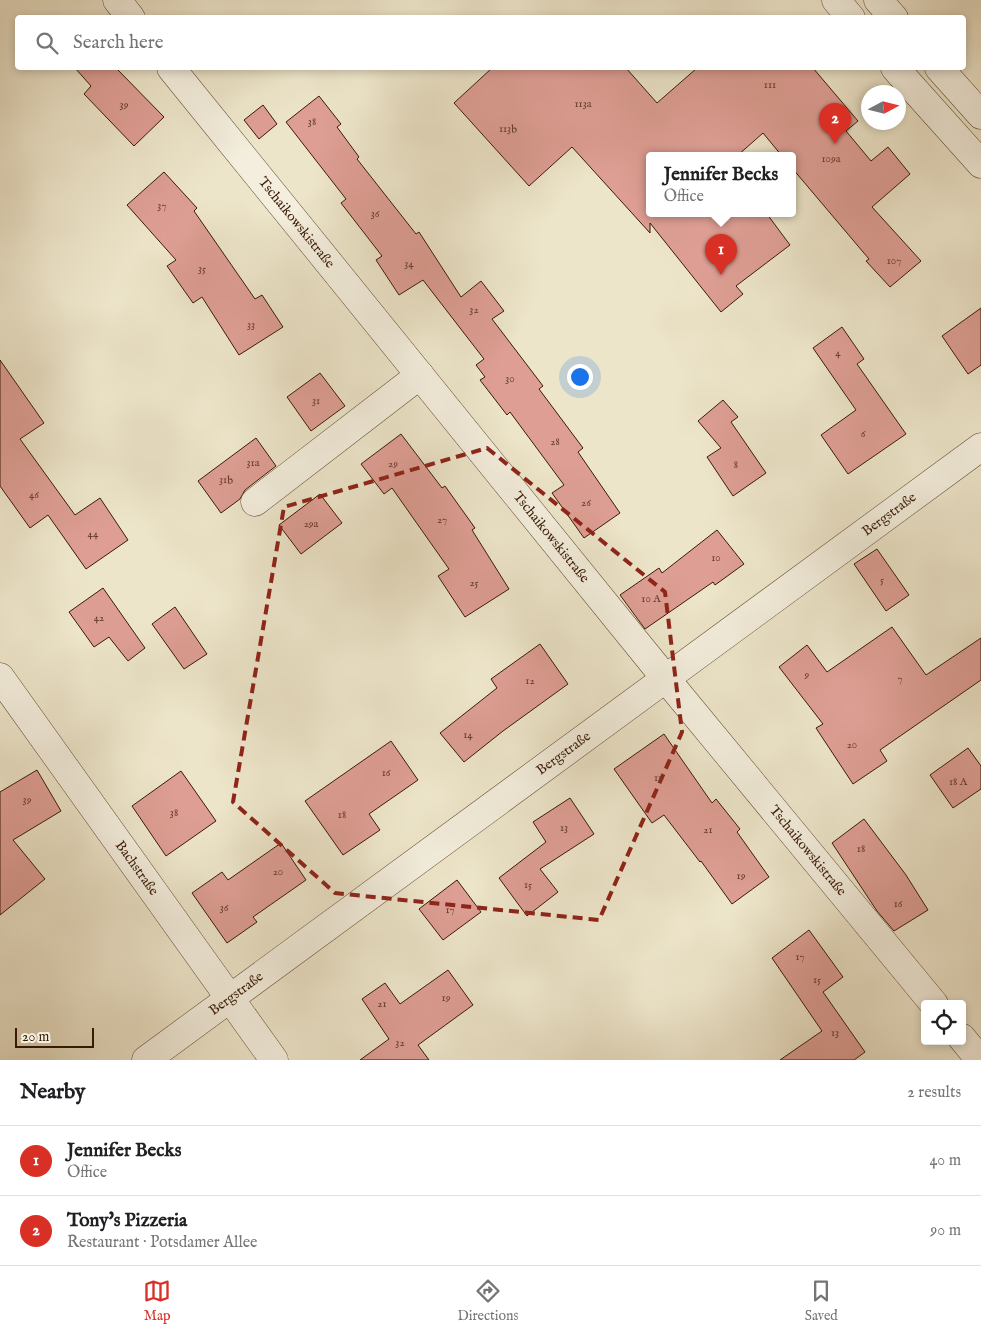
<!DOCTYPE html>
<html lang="en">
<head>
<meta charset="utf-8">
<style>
	body { margin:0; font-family:"IM FELL English",serif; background:#f6f6f6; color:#202124 }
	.controls { position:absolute; right:15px; bottom:15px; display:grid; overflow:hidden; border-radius:5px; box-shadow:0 2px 8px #0003 }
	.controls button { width:45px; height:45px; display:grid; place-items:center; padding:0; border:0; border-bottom:1px solid #e0e0e0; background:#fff; color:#202124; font:25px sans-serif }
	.compass { position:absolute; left:861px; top:85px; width:45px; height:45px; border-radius:50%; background:#fff; box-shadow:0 2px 8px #0003; rotate:83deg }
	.scale { position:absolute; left:15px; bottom:12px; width:79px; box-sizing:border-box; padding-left:5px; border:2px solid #391a05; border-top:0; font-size:14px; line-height:18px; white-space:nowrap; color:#391a05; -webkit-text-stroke:4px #f3eedd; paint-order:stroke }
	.you { position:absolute; left:579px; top:376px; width:18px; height:18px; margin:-12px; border:4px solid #fff; border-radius:50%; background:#1a73e8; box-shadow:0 0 0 8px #1a73e833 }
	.badge { display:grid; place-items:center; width:32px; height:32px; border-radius:50%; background:#d93025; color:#fff; font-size:16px; font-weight:700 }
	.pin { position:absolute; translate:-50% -41px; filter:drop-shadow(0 1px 2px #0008) }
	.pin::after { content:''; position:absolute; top:26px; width:18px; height:15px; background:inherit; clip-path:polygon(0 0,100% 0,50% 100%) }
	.popup { position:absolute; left:646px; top:152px; width:150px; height:65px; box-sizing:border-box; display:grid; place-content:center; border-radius:5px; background:#fff; filter:drop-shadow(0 1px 4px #0005); font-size:16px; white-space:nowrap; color:#757577 }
	.popup b { font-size:19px; color:#202124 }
	.popup::after { content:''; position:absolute; left:50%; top:100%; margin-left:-10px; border:10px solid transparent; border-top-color:#fff }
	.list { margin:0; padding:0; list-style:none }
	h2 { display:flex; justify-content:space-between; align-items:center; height:65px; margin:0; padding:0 20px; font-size:21px }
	h2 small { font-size:16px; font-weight:400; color:#757577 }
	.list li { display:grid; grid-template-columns:32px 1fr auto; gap:15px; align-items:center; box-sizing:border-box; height:70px; padding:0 20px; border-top:1px solid #e0e0e0 }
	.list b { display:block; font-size:19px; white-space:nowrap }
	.list p { margin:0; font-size:16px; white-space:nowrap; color:#757577 }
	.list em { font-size:16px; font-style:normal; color:#757577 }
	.icon { flex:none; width:28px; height:28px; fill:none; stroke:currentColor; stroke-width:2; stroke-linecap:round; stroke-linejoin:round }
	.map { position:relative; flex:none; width:981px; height:1060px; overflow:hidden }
	.search { position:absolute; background:#fff; box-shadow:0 2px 8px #0003; left:15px; right:15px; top:15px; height:55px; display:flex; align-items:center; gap:12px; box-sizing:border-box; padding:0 18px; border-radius:5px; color:#757577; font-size:19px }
	.sheet { height:205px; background:#fff }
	nav { display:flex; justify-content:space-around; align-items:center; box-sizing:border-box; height:70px; border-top:1px solid #e0e0e0; background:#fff; font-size:14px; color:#757577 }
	nav a { display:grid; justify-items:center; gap:2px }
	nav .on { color:#d93025 }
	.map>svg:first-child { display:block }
	.building { fill:#de9e94; stroke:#391a05 }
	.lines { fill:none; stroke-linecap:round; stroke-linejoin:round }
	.minor-casing { stroke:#664d36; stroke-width:29 }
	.minor { stroke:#f3eedd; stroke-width:28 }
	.marked { fill:none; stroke:#8f2418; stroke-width:4; stroke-dasharray:10 6; stroke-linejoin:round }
	.labels { text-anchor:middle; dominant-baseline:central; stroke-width:4.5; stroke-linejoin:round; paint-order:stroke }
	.number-label { font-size:11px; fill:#623b29 }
	.street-label { font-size:14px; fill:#391a05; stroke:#f3eedd }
</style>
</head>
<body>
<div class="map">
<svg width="981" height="1060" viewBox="0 0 981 1060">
	<rect width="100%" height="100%" fill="#ede5ca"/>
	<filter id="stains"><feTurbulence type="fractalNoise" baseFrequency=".004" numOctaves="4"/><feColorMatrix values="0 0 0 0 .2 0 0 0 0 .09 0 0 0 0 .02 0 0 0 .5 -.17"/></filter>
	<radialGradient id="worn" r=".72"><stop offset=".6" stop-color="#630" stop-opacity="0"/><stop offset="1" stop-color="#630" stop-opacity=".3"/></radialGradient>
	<!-- building -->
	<g class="building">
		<polygon points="75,68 116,68 164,117 134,146 84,94 91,86"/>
		<polygon points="492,68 626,68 657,103 697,68 813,68 858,121 846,131 871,161 888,147 910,174 872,207 921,261 890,287 866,261 869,259 792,168 792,156 782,156 763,133 737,156 650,156 650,214 767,214 790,245 736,286 743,294 721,312 650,223 650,233 572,147 529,186 454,103"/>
		<polygon points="319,96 341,124 337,127 359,157 357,159 416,234 419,232 461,297 481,281 504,311 492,319 543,386 539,389 583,448 578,452 620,513 584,538 552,493 564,485 510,412 507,415 480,380 485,377 476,365 484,359 423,280 399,295 376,260 382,256 341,203 346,199 286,122"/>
		<polygon points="263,105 277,124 259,139 244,120"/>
		<polygon points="164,172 197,208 194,211 255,299 262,295 283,327 239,355 202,297 193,303 167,266 176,260 127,205"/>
		<polygon points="981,308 981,365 968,374 942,336"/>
		<polygon points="842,327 864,359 857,364 906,434 848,474 821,435 856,410 813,348"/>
		<polygon points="0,360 44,423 20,439 75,515 100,498 128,540 86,569 48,515 30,528 0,486"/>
		<polygon points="320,373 345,406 311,431 287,397"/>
		<polygon points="723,400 738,417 731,422 766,473 733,496 707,457 721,448 698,421"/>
		<polygon points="401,434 442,488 445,486 475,528 472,530 509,589 465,617 438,576 449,569 392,488 384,494 361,464"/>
		<polygon points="256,438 276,466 245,490 240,499 221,513 198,481"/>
		<polygon points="320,494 342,523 301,554 279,525"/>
		<polygon points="717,530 744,564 715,585 713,582 645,629 620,595 659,568 662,573"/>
		<polygon points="877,549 909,595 886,611 854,564"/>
		<polygon points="103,588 145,648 128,661 109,637 94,647 69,612"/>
		<polygon points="175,607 207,654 184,669 152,624"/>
		<polygon points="892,627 926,675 981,638 981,680 880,750 887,761 853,784 816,728 823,724 779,667 807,645 827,672"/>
		<polygon points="540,644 568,684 503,731 464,762 440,733 497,688 491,679"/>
		<polygon points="664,734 712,803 716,799 740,829 737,832 769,877 732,904 701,861 700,862 664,815 652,823 614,769"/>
		<polygon points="391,741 418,780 369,814 380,830 343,855 305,801"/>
		<polygon points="968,748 981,766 981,789 953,808 930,775"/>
		<polygon points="37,770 61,811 13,840 45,879 0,915 0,792"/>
		<polygon points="181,771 216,821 166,856 132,806"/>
		<polygon points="570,798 594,834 540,869 558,892 527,916 499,878 546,842 533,822"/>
		<polygon points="864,819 906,875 928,910 894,931 877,911 832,843"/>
		<polygon points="281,843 306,880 253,917 257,922 227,943 192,893 222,872 228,880"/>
		<polygon points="457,880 481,912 443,940 419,909"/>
		<polygon points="809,930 843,977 823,992 865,1052 854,1060 780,1060 822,1031 772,958"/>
		<polygon points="448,970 473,1005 418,1045 429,1060 360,1060 389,1039 362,999 385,983 400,1004"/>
	</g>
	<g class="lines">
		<defs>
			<g id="minor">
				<polyline points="117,0 131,18"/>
				<polyline points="836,0 851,18"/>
				<polyline points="878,0 894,18"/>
				<path id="s1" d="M171,68L666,679L934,1004"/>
				<polyline points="895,68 981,164"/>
				<polyline points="939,68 981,115"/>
				<polyline points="255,502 420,375"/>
				<path id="s2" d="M0,677L274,1060"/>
				<polyline points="962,1038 980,1060"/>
				<path id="s3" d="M146,1060L981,447"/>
			</g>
		</defs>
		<!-- minor casing -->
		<use href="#minor" class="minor-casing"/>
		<!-- minor -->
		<use href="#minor" class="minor"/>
	</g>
	<!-- marked area -->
	<path class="marked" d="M487,448L665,592L682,732L599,920L335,893L233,802L284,507Z"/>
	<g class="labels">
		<!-- number labels -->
		<g class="number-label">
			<text x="770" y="85">111</text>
			<text x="583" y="104">113a</text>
			<text x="124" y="105">39</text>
			<text x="312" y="122">38</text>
			<text x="508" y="129">113b</text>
			<text x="831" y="159">109a</text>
			<text x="162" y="206">37</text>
			<text x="375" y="214">36</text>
			<text x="894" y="261">107</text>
			<text x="409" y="264">34</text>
			<text x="202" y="269">35</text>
			<text x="474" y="310">32</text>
			<text x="251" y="325">33</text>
			<text x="838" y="353">4</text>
			<text x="510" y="379">30</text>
			<text x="316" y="401">31</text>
			<text x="863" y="434">6</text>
			<text x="555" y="442">28</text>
			<text x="253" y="463">31a</text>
			<text x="393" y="464">29</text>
			<text x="736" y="465">8</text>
			<text x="226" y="480">31b</text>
			<text x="34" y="495">46</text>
			<text x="586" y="503">26</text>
			<text x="442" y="520">27</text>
			<text x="311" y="524">29a</text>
			<text x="93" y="534">44</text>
			<text x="716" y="558">10</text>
			<text x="882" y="580">5</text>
			<text x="474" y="583">25</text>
			<text x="651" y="599">10 A</text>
			<text x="99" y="618">42</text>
			<text x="807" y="675">9</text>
			<text x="900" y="679">7</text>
			<text x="530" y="681">12</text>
			<text x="468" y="735">14</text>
			<text x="852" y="745">20</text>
			<text x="386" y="773">16</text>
			<text x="658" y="778">11</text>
			<text x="958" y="782">18 A</text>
			<text x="27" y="800">39</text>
			<text x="174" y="813">38</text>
			<text x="342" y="815">18</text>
			<text x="564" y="828">13</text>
			<text x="708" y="830">21</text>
			<text x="861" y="849">18</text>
			<text x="278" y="872">20</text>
			<text x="741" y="876">19</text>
			<text x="528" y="885">15</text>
			<text x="898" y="904">16</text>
			<text x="224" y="908">36</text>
			<text x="450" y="910">17</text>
			<text x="800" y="957">17</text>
			<text x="817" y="980">15</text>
			<text x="446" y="998">19</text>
			<text x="382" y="1004">21</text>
			<text x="835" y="1033">13</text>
			<text x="400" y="1043">32</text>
		</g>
		<!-- street labels -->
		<g class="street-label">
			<text stroke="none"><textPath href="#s1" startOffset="199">Tschaikowskistraße</textPath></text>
			<text stroke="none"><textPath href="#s3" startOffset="922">Bergstraße</textPath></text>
			<text stroke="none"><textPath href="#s1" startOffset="604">Tschaikowskistraße</textPath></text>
			<text stroke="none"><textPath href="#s3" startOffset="518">Bergstraße</textPath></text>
			<text stroke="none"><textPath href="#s1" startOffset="1009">Tschaikowskistraße</textPath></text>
			<text stroke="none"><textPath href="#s2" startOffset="235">Bachstraße</textPath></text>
			<text stroke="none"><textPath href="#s3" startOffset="112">Bergstraße</textPath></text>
		</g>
	</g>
	<rect width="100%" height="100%" filter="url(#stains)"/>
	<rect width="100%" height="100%" fill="url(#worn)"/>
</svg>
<div class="controls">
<button><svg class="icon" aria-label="locate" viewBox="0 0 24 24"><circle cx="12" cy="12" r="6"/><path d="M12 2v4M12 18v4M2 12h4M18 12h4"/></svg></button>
</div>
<svg class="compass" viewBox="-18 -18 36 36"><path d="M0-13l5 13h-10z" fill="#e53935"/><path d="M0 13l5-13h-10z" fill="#757577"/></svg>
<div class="scale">20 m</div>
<div class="you"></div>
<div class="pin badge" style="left:721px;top:275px">1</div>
<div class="popup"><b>Jennifer Becks</b>Office</div>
<div class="pin badge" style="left:835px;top:144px">2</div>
<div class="search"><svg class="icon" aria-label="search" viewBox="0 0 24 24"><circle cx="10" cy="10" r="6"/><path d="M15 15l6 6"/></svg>Search here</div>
</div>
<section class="sheet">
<h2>Nearby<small>2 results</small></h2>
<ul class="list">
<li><span class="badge">1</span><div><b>Jennifer Becks</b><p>Office</p></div><em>40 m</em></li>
<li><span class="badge">2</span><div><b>Tony's Pizzeria</b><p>Restaurant · Potsdamer Allee</p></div><em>90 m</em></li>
</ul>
</section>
<nav>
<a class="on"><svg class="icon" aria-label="map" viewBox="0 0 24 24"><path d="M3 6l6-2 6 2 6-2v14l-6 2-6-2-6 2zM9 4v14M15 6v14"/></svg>Map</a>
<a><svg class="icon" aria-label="directions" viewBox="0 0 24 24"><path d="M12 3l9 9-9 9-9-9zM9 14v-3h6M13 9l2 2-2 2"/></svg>Directions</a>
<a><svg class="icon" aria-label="saved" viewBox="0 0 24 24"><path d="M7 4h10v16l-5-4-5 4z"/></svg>Saved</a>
</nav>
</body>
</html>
